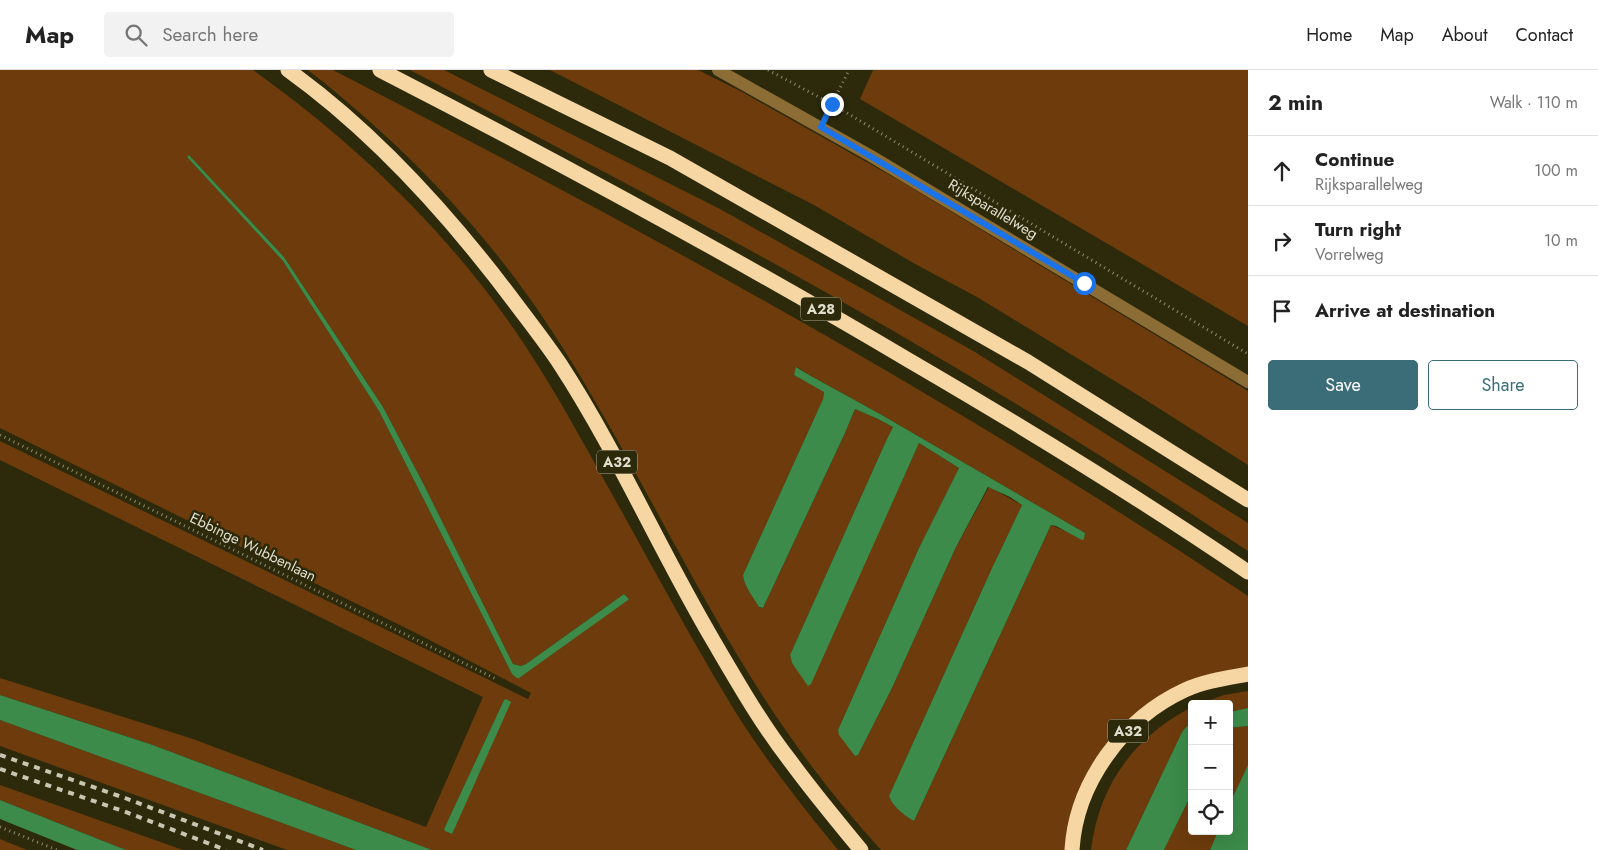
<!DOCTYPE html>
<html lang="en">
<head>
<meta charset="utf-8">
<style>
	body { margin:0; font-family:Jost,sans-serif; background:#f2f2f2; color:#222 }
	.controls { position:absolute; right:15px; bottom:15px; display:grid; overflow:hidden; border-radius:5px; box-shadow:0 5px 20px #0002 }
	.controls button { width:45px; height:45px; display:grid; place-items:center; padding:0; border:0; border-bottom:1px solid #e0e0e0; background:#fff; color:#222; font:25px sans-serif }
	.stop { position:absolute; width:15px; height:15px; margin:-11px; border:4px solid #1a73e8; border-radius:50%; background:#fff }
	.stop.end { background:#1a73e8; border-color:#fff; box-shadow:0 1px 5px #0008 }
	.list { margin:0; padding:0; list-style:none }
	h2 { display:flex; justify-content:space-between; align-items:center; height:65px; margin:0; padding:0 20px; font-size:21px }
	h2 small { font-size:16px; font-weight:400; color:#767676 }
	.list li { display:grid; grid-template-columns:32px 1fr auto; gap:15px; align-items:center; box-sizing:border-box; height:70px; padding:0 20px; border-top:1px solid #e0e0e0 }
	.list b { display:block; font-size:19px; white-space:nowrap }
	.list p { margin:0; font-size:16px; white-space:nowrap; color:#767676 }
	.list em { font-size:16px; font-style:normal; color:#767676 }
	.actions { display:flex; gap:10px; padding:15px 20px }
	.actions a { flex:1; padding:11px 0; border:1px solid #3a6d78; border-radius:5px; text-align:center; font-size:18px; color:#3a6d78 }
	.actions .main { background:#3a6d78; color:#fff }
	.icon { flex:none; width:28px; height:28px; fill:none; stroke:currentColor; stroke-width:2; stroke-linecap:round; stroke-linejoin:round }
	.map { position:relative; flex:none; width:1248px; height:780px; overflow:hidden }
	header { display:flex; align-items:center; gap:30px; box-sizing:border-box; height:70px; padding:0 25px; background:#fff; border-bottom:1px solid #e0e0e0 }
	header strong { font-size:24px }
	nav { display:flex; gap:28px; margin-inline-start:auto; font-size:18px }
	.search { width:350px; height:45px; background:#f2f2f2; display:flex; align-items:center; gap:12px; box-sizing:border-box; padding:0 18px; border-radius:5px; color:#767676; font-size:19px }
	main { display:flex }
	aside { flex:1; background:#fff }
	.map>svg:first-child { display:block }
	.green { fill:#6e3c0c; fill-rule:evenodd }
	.water { fill:#3c8b4a }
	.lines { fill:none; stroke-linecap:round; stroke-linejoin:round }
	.path { stroke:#8e8c74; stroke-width:3; stroke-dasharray:1 4; stroke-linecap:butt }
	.minor { stroke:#8c6d35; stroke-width:12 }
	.highway { stroke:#f6d7a4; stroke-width:15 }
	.rail { stroke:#c7c6b2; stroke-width:4; stroke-dasharray:6 6; stroke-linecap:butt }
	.route { stroke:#1a73e8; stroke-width:6 }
	.labels { text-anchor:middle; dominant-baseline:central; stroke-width:5; stroke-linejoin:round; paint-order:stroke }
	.shield { fill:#2d290b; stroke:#aaa892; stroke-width:1 }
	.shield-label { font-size:14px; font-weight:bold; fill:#dfdecc }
	.street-label { font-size:15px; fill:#dfdecc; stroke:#2d290b }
</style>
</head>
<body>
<header>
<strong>Map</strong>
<div class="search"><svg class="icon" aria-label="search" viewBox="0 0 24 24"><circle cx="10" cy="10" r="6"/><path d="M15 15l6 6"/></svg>Search here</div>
<nav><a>Home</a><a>Map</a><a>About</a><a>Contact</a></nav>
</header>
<main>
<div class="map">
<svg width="1248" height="780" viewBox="0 0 1248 780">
	<rect width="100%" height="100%" fill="#2d290b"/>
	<!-- green -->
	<g class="green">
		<path d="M0,0H253C351,70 439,153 509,252C538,293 564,338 589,383C635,464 679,548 727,628C759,682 798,731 838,780H432L150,674L0,625V608L193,669L426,757L483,627L0,390V371L528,629L531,623L420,565L0,358ZM189,85L284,187L383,337L422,411L513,594L521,596L526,594L624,524L629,529L512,604L379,341L283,191L187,87ZM506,629L452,764L445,761L444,759L504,630Z"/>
		<path d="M308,0H333C646,161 955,330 1248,526V597L1233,599L1205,606L1125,655L1066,780H881C829,723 784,662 744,596C675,483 619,362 546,252C482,156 399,71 308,0ZM797,297L811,306L880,344L1085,463L1084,469L1051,455L914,751C905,746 892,735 889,726L992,498L1022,435L989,417L956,477L892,618L858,685L855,686L838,660L919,478L959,398L919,373L808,615L792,593L790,585L886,371L893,357L878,349L855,339L845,363L763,538H760C754,528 744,517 743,505L823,329L824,321L794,305Z"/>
		<path d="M410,0H444L720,139L975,282L1248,453V481C1074,366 895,258 711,159C611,105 511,53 410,0Z"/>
		<polygon points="550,0 698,0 742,22 902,112 1248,321 1248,395 1141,327 977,227 917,195 814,135"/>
		<polygon points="873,0 1248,0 1248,256 860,29"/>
		<polygon points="1248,621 1248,638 1229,642 1229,634 1199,634 1224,625"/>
		<path d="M1192,637V654L1186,657L1182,662L1126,780H1091C1099,715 1134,667 1192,637Z"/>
		<polygon points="0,650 356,780 287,780 0,676"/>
		<polygon points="1248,656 1248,695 1229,735 1229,658"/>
		<polygon points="0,715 183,780 126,780 0,730"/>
		<polygon points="1192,723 1192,761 1218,761 1210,780 1164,780"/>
		<polygon points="0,769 27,780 0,780"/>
	</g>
	<!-- water -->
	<g class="water">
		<polygon points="189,85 284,187 383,337 422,411 513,594 521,596 526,594 624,524 629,529 628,530 519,608 517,608 512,604 379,341 283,191 187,87"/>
		<path d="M796,297L811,306L880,344L1085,463L1084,469L1082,470L1056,456L1051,455L914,751C905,746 892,736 889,726L992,498L1022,435L1010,427L988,417L956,477L892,618L858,685L855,686L839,665L838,660L919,478L959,398L919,373L820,594L811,614L808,616L792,593L790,585L886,371L893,357L878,349L855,339L845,363L763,538L759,537C754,528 744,517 743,505L823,329L824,322L794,305Z"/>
		<polygon points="0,625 150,674 432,780 356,780 0,650"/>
		<polygon points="506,629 511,632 453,762 452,764 445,761 444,759 504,630"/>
		<polygon points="1248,638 1248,656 1229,658 1229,642"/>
		<polygon points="1192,654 1192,723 1164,780 1126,780 1182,662 1186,657"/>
		<polygon points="1248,695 1248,780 1210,780 1218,761 1229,761 1229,735"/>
		<polygon points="0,730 126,780 77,780 0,749"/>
	</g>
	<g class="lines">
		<!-- path -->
		<g class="path">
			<polyline points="768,0 832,34 1248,284"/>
			<polyline points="827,44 849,0"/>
			<polyline points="0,365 496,609"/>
			<polyline points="0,757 57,780"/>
		</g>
		<!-- minor -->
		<polyline class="minor" points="718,0 871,86 1248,312"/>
		<!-- highway -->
		<g class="highway">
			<path d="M288,0C377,64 451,147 516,234C531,254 546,273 560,294C618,383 660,481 714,572C738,613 762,655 791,692C813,722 837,751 861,780"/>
			<path d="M380,0C559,92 736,188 910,291C1025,358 1138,427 1248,502"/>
			<polyline points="491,0 670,88 1028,292 1248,430"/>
			<path d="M1072,780C1076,712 1124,648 1185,620C1205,611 1227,608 1248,604"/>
		</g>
		<!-- rail -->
		<g class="rail">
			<polyline points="0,685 125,728 263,780"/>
			<polyline points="0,699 123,741 226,780"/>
		</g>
	</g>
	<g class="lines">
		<!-- route -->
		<polyline class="route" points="832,34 821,57 1084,213"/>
	</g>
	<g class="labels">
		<!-- shield labels -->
		<g class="shield">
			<rect x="801" y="227.5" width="40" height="23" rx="4"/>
			<rect x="597" y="380.5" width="40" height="23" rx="4"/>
			<rect x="1108" y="649.5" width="40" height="23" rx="4"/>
		</g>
		<g class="shield-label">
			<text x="821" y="239">A28</text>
			<text x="617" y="392">A32</text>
			<text x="1128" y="661">A32</text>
		</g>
		<!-- street labels -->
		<g class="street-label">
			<text transform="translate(993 139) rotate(31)">Rijksparallelweg</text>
			<text transform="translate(253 477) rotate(26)">Ebbinge Wubbenlaan</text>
		</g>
	</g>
</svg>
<div class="controls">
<button>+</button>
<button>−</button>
<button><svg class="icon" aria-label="locate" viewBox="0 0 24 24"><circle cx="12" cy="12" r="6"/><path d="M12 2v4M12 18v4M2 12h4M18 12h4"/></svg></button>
</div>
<div class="stop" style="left:1084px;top:213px"></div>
<div class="stop end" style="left:832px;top:34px"></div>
</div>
<aside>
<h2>2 min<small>Walk · 110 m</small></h2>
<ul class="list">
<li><svg class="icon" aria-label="ahead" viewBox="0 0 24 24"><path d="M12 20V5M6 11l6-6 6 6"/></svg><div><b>Continue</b><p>Rijksparallelweg</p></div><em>100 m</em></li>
<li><svg class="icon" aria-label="right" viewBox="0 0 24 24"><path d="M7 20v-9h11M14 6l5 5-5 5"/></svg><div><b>Turn right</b><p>Vorrelweg</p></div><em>10 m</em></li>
<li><svg class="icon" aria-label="arrive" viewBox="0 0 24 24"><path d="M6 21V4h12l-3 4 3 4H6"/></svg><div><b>Arrive at destination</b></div></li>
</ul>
<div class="actions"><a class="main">Save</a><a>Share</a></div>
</aside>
</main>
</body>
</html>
